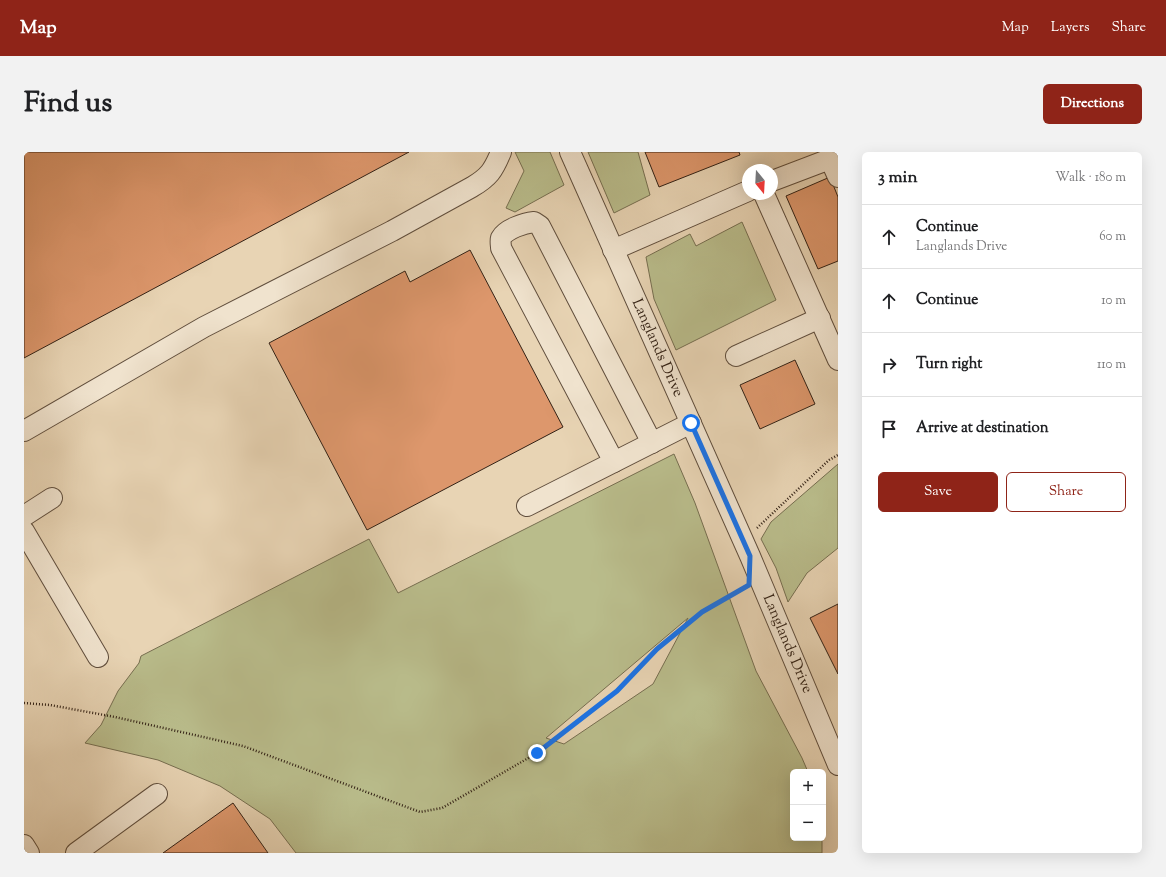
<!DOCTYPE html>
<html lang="en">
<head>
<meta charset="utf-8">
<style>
	body { margin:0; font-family:"Sorts Mill Goudy",serif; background:#f2f2f2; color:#202124 }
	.controls { position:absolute; right:12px; bottom:12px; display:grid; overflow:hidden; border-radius:6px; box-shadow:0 4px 16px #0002 }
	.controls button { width:36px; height:36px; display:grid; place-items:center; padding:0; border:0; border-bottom:1px solid #e0e0e0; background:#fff; color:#202124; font:20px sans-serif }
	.compass { position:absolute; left:718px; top:12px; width:36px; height:36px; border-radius:50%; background:#fff; box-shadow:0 4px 16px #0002; rotate:162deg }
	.stop { position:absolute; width:12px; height:12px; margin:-9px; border:3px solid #1a73e8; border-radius:50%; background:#fff }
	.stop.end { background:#1a73e8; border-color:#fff; box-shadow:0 1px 4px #0008 }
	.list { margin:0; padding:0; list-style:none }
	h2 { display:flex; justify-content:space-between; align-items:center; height:52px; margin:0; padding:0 16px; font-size:17px }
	h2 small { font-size:13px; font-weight:400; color:#757577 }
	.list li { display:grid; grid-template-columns:26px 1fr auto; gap:12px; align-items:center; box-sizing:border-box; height:64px; padding:0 16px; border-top:1px solid #e0e0e0 }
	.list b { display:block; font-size:15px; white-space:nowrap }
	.list p { margin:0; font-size:13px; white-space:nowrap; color:#757577 }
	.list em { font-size:13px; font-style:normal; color:#757577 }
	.actions { display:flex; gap:8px; padding:12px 16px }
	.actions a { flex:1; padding:9px 0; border:1px solid #8f2418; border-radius:6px; text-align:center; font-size:14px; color:#8f2418 }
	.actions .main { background:#8f2418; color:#fff }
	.icon { flex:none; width:22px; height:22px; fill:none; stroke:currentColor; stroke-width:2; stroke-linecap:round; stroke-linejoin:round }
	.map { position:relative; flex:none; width:814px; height:701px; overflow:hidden; border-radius:6px }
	header { display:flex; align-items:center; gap:24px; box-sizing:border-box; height:56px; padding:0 20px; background:#8f2418; color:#fff }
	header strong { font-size:19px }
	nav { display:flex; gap:22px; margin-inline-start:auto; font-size:14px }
	.intro { display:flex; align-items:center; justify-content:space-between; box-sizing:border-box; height:96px; padding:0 24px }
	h1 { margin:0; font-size:28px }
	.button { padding:10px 18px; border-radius:6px; background:#8f2418; color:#fff; font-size:14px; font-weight:700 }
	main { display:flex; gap:24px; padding:0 24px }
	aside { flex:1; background:#fff; border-radius:6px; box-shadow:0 4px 16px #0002 }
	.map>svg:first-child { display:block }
	.green { fill:#b9bc8b; stroke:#766e50; fill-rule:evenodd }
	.building { fill:#dd976c; stroke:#322115 }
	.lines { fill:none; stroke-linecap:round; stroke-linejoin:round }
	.minor-casing { stroke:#604e3d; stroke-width:22 }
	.path { stroke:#322115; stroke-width:2.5; stroke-dasharray:1 2; stroke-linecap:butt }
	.minor { stroke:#f0e3ce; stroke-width:20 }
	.route { stroke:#1a73e8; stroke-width:5 }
	.labels { text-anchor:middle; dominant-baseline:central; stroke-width:4; stroke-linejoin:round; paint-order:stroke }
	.street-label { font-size:15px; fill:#322115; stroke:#f0e3ce }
</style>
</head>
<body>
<header>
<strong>Map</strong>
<nav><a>Map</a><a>Layers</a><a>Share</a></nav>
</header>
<div class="intro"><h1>Find us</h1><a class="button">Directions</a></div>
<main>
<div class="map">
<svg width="814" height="701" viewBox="0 0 814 701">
	<rect width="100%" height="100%" fill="#e8d4b4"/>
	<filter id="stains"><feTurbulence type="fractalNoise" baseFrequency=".005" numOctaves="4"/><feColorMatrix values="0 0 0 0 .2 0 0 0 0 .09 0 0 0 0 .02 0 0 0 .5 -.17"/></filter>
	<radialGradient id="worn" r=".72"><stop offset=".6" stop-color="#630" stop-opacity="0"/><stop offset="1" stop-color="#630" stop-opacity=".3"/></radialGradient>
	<!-- green -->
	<g class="green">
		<polygon points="491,0 526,0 540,33 491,60 482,56 500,19"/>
		<polygon points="564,0 614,0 626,43 590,61"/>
		<polygon points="718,70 752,148 652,198 630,147 622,105 666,82 672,94"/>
		<path d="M650,302L671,351L732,519L778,606L784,620H769V686H798V701H272L246,667L196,634L134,608L61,591L77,573L94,539L115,511L117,504L345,387L374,441ZM664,466L629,532L540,592L522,586Z"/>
		<polygon points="814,312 814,396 783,421 764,450 752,416 737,387 747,370"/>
	</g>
	<!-- building -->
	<g class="building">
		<polygon points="0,0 385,0 0,206"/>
		<polygon points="621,0 715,0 716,3 635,35"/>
		<polygon points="806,25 814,45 814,109 794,117 762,44"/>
		<polygon points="446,98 539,275 343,378 245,191 381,119 386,130"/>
		<polygon points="771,208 791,252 736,277 716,233"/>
		<polygon points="814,452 814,522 786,466"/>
		<polygon points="209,651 244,701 139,701"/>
	</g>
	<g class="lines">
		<defs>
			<g id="minor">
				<polyline points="546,0 726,404 814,613"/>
				<polyline points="748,29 806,7 814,25"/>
				<polyline points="740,42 814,208"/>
				<polyline points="589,98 724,39"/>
				<polyline points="712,204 796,166"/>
				<path d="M0,279L180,175L368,79L448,35C465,25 469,19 477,0"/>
				<path d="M590,310L477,96C477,93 476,89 477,86C482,77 500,71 510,70L516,74L628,291"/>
				<polyline points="503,354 667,271"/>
				<polyline points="0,364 28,346"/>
				<polyline points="0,379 74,505"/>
				<polyline points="0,693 5,701"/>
				<polyline points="52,701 133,642"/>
			</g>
		</defs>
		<!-- minor casing -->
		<use href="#minor" class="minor-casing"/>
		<!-- path -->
		<g class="path">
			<polyline points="733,376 805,308 814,303"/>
			<polyline points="0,551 26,553 91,565 219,594 396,660 418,656 513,601 593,539 633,497 678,460 720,436"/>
		</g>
		<!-- minor -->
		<use href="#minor" class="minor"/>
	</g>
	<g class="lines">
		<!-- route -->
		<polyline class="route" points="513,601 593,539 633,497 678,460 725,433 726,404 667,271"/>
	</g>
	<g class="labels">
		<!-- street labels -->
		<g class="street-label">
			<text transform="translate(633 196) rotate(66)">Langlands Drive</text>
			<text transform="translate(763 492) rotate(67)">Langlands Drive</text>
		</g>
	</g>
	<rect width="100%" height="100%" filter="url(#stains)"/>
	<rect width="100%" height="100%" fill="url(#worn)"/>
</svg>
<div class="controls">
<button>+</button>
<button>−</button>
</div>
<svg class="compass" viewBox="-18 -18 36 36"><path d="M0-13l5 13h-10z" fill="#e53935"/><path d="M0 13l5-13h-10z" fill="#757577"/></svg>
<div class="stop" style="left:667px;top:271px"></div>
<div class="stop end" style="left:513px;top:601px"></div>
</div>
<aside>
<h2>3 min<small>Walk · 180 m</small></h2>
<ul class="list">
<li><svg class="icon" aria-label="ahead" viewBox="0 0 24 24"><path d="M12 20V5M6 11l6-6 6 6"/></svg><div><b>Continue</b><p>Langlands Drive</p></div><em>60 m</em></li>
<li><svg class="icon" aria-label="ahead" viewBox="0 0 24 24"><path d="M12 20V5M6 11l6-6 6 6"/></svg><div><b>Continue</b></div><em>10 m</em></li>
<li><svg class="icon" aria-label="right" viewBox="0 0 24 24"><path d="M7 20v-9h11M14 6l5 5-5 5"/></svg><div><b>Turn right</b></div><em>110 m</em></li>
<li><svg class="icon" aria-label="arrive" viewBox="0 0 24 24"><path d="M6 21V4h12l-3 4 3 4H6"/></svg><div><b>Arrive at destination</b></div></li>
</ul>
<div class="actions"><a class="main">Save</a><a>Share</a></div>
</aside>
</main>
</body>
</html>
